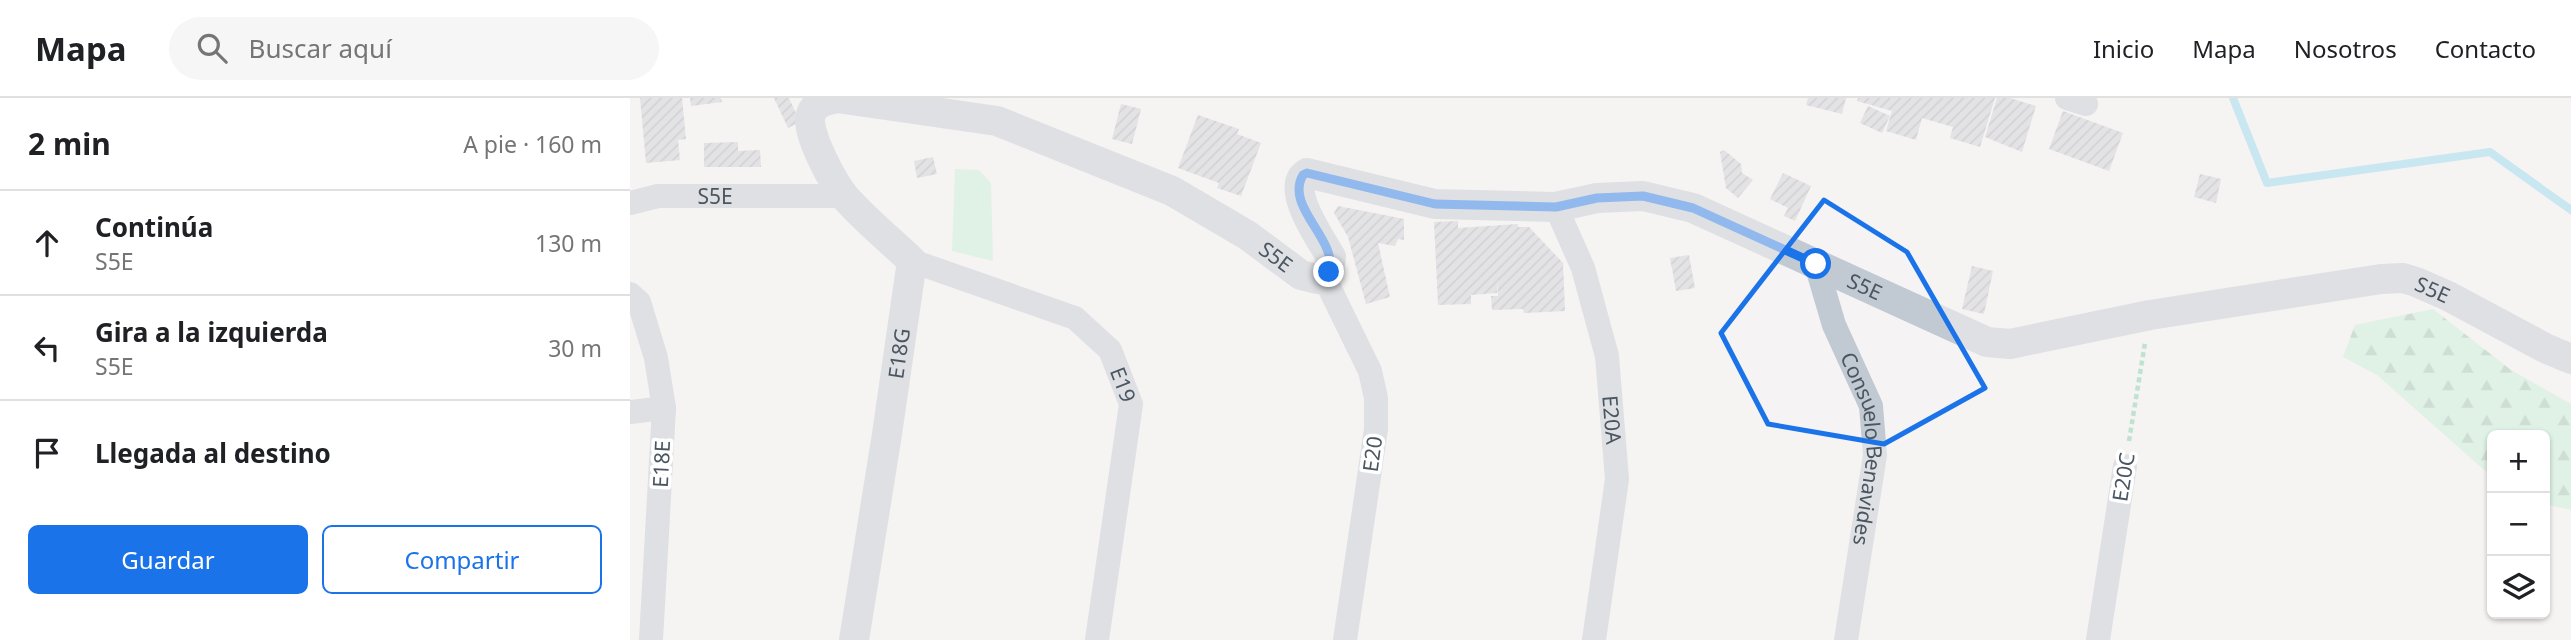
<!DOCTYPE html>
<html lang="es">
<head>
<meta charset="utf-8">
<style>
	body { margin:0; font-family:"Noto Sans",sans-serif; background:#f6f6f6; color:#202124 }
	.controls { position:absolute; right:21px; bottom:21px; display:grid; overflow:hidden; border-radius:10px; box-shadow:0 2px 5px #0004 }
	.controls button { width:63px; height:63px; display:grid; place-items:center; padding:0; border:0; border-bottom:2px solid #e0e0e0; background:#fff; color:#202124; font:35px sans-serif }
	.stop { position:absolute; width:21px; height:21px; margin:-16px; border:5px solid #1a73e8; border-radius:50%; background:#fff }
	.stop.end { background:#1a73e8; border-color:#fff; box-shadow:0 2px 7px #0008 }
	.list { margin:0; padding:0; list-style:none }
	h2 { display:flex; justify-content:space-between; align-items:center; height:91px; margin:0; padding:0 28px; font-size:30px }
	h2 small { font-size:23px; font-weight:400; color:#757577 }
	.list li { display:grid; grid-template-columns:46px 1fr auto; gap:21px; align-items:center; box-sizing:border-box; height:105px; padding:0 28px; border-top:2px solid #e0e0e0 }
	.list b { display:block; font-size:26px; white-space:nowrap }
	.list p { margin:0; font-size:23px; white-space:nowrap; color:#757577 }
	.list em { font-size:23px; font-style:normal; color:#757577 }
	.actions { display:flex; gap:14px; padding:21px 28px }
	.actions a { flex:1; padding:16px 0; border:2px solid #1a73e8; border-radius:10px; text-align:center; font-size:24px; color:#1a73e8 }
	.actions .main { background:#1a73e8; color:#fff }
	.icon { flex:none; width:38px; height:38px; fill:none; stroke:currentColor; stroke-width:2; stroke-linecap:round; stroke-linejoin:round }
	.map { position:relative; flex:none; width:1941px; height:542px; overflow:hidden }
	header { display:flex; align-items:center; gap:42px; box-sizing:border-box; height:98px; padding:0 35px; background:#fff; border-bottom:2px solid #e0e0e0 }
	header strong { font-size:33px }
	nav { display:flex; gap:38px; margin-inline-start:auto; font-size:24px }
	.search { width:490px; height:63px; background:#f6f6f6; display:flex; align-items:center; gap:18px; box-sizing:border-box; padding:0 24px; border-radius:38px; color:#757577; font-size:26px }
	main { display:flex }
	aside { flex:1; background:#fff }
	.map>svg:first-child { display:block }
	.forest { fill:url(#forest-firs) }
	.green { fill:#c3f1d5 }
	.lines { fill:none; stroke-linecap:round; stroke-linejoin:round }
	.stream { stroke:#90daee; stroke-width:8 }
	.building { fill:url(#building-hatch) }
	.path { stroke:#7ad0a6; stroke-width:4.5; stroke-dasharray:5 3.5; stroke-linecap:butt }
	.minor { stroke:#c1cad2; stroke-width:24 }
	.tertiary { stroke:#c1cad2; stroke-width:30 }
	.route { stroke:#1a73e8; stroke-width:9 }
	.marked { fill:none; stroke:#1a73e8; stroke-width:5; stroke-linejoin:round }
	.labels { text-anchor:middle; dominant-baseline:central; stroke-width:7; stroke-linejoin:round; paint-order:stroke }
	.street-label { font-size:21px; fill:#4a5661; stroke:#fff }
</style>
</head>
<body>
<header>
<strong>Mapa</strong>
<div class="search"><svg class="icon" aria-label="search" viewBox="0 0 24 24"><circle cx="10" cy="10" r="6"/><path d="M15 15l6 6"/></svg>Buscar aquí</div>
<nav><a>Inicio</a><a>Mapa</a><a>Nosotros</a><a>Contacto</a></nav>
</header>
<main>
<aside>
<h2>2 min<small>A pie · 160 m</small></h2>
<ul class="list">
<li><svg class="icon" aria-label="ahead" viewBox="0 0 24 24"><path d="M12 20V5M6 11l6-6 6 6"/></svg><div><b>Continúa</b><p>S5E</p></div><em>130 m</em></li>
<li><svg class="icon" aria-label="left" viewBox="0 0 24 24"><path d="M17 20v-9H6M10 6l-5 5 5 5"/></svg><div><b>Gira a la izquierda</b><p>S5E</p></div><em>30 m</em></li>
<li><svg class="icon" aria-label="arrive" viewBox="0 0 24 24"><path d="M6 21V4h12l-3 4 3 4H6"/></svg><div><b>Llegada al destino</b></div></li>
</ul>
<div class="actions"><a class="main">Guardar</a><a>Compartir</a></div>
</aside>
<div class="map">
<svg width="1941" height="542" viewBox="0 0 1941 542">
	<defs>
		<pattern id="forest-firs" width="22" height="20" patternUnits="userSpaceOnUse" patternTransform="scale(1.75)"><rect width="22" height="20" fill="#c3f1d5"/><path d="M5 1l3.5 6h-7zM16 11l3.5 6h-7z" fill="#a0c6b0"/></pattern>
		<pattern id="building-hatch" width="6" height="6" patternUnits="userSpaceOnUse" patternTransform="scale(1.75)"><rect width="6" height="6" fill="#cdcfd5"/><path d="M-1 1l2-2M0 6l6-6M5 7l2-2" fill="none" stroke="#a8abb0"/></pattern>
	</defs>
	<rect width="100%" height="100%" fill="#f5f3f3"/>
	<!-- forest -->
	<polygon class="forest" points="1803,211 1881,272 1941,306 1941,412 1915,406 1915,337 1862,337 1862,379 1747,277 1713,259 1725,227"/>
	<!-- green -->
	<polygon class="green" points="325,71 349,72 361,85 363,163 322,153"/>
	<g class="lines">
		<!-- stream -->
		<polyline class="stream" points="1603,0 1637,85 1860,54 1941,112"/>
	</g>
	<!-- building -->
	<g class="building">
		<polygon points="10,0 52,0 56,41 48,42 50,62 16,65"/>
		<polygon points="60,0 91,0 92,4 61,8"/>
		<polygon points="144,0 159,0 170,24 158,30"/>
		<polygon points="1178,0 1216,0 1212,16 1176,7"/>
		<polygon points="1228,0 1365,0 1350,49 1320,40 1323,29 1292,20 1286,42 1256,33 1262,13 1227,3"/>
		<polygon points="1367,0 1380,0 1406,8 1392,54 1355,39"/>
		<polygon points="491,6 511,11 502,46 482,41"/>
		<polygon points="1238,8 1260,18 1252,35 1230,25"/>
		<polygon points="1433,13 1493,35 1479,73 1419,51"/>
		<polygon points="568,17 609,31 607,36 631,45 611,98 587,90 589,85 548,70"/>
		<polygon points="108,44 108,53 130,52 131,69 74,69 74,45"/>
		<polygon points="1094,52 1111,66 1112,75 1123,82 1108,100 1096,90 1090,54"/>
		<polygon points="303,59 307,76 287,80 284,63"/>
		<polygon points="1153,75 1181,88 1165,123 1154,118 1158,110 1140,101"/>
		<polygon points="1570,76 1591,81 1586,105 1564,99"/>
		<polygon points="708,108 774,121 774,142 768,141 765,148 748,145 760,199 736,206 718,139 704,115"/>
		<polygon points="828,123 828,130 888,126 888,129 899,129 933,165 935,213 894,215 893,211 862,212 861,198 868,198 867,182 867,195 841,197 841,206 808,207 804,124"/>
		<polygon points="1059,157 1065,190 1046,193 1040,160"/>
		<polygon points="1342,168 1363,173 1354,216 1332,211"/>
	</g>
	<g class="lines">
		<!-- path -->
		<polyline class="path" points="1499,343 1515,245"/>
		<!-- minor -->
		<g class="minor">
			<polyline points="1437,0 1456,6"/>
			<path id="s1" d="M0,105L28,98H213"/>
			<path id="s2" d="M926,109L953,170L977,258L987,381L964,542"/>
			<path id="s3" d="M282,163L445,220L480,252L501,306L467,542"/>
			<path id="s4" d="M1186,166L1204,227L1241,308L1245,357L1216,542"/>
			<polyline points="694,179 740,273 746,300 746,331 715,542"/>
			<polyline points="0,196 9,204 26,260 34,310 21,542"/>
			<polyline points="0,314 34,310"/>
			<polyline points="1468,542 1495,368"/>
		</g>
		<!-- tertiary -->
		<path class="tertiary" id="s5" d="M224,542L257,336L282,163C260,142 235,122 215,99C204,86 174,32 181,16C185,4 197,3 207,0L367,23L542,93L617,137L671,177L687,181L694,179L699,174L701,159C691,141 654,90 677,75L805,106L926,109L967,100L1013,98L1063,110L1357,244L1380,246L1520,217L1751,181L1773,180L1786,184L1818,198L1915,250L1941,261"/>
	</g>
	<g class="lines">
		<!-- route -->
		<path class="route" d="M699,174C709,142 654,109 673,77L677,75L805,106L926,109L967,100L1013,98L1063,110L1186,166"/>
	</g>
	<!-- marked area -->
	<path d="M0 0H1941V542H0ZM1194,102L1277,154L1355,290L1254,346L1138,326L1091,235Z" fill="#f5f3f3" fill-opacity=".55" fill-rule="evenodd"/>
	<path class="marked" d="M1194,102L1277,154L1355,290L1254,346L1138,326L1091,235Z"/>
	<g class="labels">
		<!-- street labels -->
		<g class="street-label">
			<text stroke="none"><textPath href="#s1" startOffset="86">S5E</textPath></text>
			<text stroke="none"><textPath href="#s5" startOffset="1073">S5E</textPath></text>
			<text stroke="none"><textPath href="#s5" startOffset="1825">S5E</textPath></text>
			<text stroke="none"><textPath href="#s5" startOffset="2413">S5E</textPath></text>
			<text stroke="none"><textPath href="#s5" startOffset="290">E18G</textPath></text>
			<text stroke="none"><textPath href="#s3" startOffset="257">E19</textPath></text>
			<text stroke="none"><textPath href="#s2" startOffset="222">E20A</textPath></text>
			<text stroke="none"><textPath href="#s4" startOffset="194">Consuelo Benavides</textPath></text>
			<text transform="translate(742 356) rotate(-82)">E20</text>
			<text transform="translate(31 366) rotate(-87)">E18E</text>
			<text transform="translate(1493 379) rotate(-81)">E20C</text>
		</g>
	</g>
</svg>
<div class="controls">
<button>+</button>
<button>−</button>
<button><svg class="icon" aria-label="layers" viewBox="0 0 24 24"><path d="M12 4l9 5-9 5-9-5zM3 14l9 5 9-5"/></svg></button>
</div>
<div class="stop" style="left:1186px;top:166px"></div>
<div class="stop end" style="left:699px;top:174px"></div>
</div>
</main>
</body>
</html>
